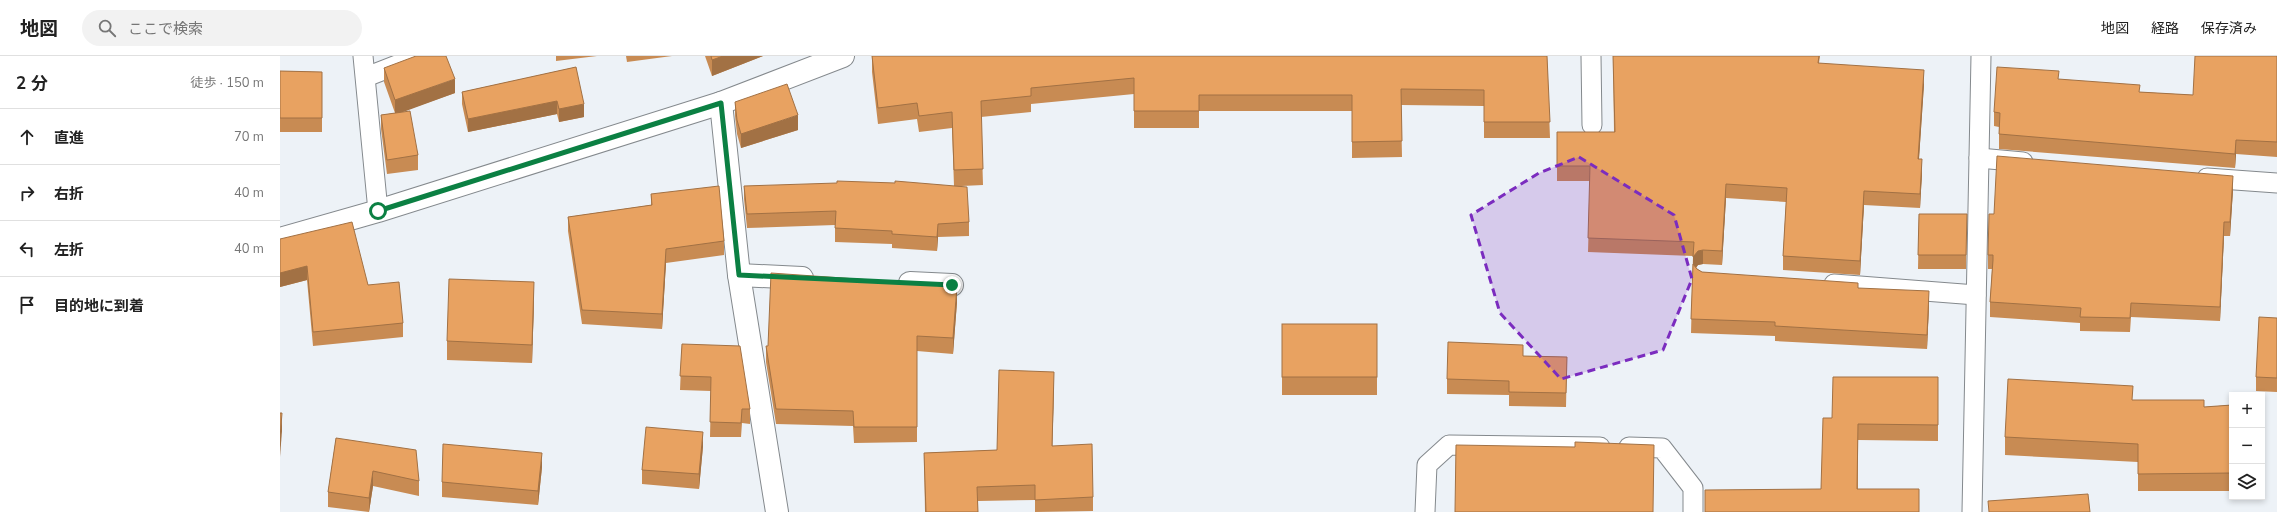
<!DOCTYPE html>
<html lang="ja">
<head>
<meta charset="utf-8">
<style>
	body { margin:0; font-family:"Nunito Sans","Noto Sans JP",sans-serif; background:#f2f2f2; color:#222 }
	.controls { position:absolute; right:12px; bottom:12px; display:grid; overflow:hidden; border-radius:0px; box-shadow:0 2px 6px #0003 }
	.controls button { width:36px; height:36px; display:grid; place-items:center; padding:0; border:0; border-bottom:1px solid #e0e0e0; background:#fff; color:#222; font:20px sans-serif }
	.stop { position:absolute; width:12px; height:12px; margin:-9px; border:3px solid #0b8043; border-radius:50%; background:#fff }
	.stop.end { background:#0b8043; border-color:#fff; box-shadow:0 1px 4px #0008 }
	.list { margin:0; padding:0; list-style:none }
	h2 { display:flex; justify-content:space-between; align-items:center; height:52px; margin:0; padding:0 16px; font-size:17px }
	h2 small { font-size:13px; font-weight:400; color:#767676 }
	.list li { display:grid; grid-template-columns:26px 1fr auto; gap:12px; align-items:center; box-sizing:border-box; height:56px; padding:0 16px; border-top:1px solid #e0e0e0 }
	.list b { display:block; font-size:15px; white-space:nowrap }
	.list em { font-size:13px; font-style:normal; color:#767676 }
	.icon { flex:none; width:22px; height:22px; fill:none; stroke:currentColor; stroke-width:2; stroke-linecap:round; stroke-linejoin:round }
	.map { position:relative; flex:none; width:1997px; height:456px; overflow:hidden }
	header { display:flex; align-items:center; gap:24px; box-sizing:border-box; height:56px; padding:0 20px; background:#fff; border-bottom:1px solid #e0e0e0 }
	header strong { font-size:19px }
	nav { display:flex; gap:22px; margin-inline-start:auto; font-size:14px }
	.search { width:280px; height:36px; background:#f2f2f2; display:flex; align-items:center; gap:10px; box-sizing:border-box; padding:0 14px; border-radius:22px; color:#767676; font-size:15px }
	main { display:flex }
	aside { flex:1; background:#fff }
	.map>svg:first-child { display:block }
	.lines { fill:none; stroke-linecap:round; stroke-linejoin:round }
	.service-casing { stroke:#84898d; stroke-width:21 }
	.minor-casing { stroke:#84898d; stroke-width:24 }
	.service { stroke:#fff; stroke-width:19 }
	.minor { stroke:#fff; stroke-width:22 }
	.wall { fill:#c88b53 }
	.shaded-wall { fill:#a27144 }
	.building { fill:#e8a261; stroke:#a27144 }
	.route { stroke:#0b8043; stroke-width:5 }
	.marked { fill:#7b2cbf; fill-opacity:0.2; stroke:#7b2cbf; stroke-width:3; stroke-dasharray:8 5; stroke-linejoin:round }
</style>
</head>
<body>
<header>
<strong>地図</strong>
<div class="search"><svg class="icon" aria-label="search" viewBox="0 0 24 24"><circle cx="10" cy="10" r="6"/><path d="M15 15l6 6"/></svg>ここで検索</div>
<nav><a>地図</a><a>経路</a><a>保存済み</a></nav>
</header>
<main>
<aside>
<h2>2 分<small>徒歩 · 150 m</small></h2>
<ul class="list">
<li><svg class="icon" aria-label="ahead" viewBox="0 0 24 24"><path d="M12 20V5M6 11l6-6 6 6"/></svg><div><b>直進</b></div><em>70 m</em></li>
<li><svg class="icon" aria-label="right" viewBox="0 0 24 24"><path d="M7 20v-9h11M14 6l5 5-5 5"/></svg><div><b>右折</b></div><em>40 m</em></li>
<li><svg class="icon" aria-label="left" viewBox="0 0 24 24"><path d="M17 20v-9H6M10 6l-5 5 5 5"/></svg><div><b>左折</b></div><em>40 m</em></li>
<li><svg class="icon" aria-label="arrive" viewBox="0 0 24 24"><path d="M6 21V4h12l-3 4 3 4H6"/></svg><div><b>目的地に到着</b></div></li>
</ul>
</aside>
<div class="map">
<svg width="1997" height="456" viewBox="0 0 1997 456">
	<rect width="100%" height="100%" fill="#edf2f7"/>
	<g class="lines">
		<defs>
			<g id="service">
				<polyline points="83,0 98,155"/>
				<polyline points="1311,0 1312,69"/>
				<polyline points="86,21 140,0"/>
				<polyline points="1699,102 1743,106"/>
				<polyline points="1927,122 1997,127"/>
				<polyline points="1554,228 1696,239"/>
				<polyline points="1349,391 1382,392 1413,432 1413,456"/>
				<polyline points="1145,456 1147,409 1169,389 1320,391"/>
				<polyline points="1692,456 1701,0"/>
			</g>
			<g id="minor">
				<polyline points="441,47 459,219 497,456"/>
				<polyline points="0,183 98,155 441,47 563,0"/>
				<polyline points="459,219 522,222"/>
				<polyline points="630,227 672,229"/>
			</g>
		</defs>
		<!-- service casing -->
		<use href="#service" class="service-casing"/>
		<!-- minor casing -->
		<use href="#minor" class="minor-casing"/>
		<!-- service -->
		<use href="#service" class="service"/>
		<!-- minor -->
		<use href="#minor" class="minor"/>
	</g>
	<!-- wall -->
	<g class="wall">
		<polygon points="276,0 317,0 276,5"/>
		<polygon points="346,0 392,0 347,6"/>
		<polygon points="425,0 483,0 432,20"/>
		<polygon points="592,0 1267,0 1270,82 1204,82 1204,50 1121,49 1122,101 1072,102 1072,55 919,55 919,72 854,72 854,38 751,48 751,56 701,61 703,129 682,130 689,166 689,180 658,181 657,195 612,192 612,188 555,186 555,169 467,172 464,143 464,130 674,130 672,72 639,76 637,63 598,68 592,16"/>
		<polygon points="1333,0 1540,0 1539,7 1644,28 1639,103 1642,117 1640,152 1584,149 1580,219 1503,214 1503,200 1506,146 1446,142 1442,209 1423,208 1418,209 1416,212 1417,213 1422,216 1578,232 1649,249 1647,293 1495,285 1495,280 1411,277 1413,200 1308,196 1310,125 1277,125 1277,76 1334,76"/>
		<polygon points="1997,0 1997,101 1956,98 1955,112 1719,93 1719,71 1714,70 1714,56 1860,36 1913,39"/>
		<polygon points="296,11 304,61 279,66 277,58 188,76 182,48 182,36"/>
		<polygon points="104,12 175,37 121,56 138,99 138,114 107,118 101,73 101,59 115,57 104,26"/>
		<polygon points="0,15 42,16 42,76 0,76"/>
		<polygon points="455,46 518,74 461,92 457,78 455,60"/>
		<polygon points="1953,134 1950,180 1944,180 1940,265 1851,261 1850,276 1800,275 1800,267 1710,261 1710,246 1712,213 1708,213 1708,199 1714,158"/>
		<polygon points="371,138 444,185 444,199 386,207 382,273 302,268 288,175 288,161 371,149"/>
		<polygon points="1639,158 1687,158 1686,213 1638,213"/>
		<polygon points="0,183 88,229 123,267 123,281 33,290 27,224 0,231"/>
		<polygon points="254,245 252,307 167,304 167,285"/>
		<polygon points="677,246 673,298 637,295 637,386 574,387 573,370 496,368 486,306 486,290 488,290"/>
		<polygon points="1997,262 1997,336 1976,335 1976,321"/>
		<rect x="1002" y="268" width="95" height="71"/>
		<polygon points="402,288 470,353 470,368 462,367 461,381 430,381 431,335 400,334"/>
		<polygon points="1243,300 1287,301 1286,351 1229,350 1229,339 1167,338 1167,323"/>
		<polygon points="1658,321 1658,385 1578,384 1578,433 1639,456 1541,433 1552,362"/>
		<polygon points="774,331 772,390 813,441 813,455 755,456 755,444 698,445 698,456 645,456 644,397 717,394"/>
		<polygon points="1853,344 1924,351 1952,349 1952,435 1858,435 1858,406 1725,399 1725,381"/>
		<polygon points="56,382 139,425 139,440 93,430 89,456 48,451 48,436"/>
		<polygon points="423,390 419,433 362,428 362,414"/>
		<polygon points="1982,397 1983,417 1983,435 1982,435"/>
		<polygon points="262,411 258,449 162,441 162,426"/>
	</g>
	<!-- shaded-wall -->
	<g class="shaded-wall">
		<polygon points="443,0 483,0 432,20 432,4"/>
		<polygon points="1644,14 1644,28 1638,117 1638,103"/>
		<polygon points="175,23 175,37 115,59 115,44"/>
		<polygon points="277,45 277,58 188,76 188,63"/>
		<polygon points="304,48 304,61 279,66 279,53"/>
		<polygon points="518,59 518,74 461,92 461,78"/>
		<polygon points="1956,84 1956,98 1955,112 1955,98"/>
		<polygon points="1642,103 1642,117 1640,152 1640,138"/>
		<polygon points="1953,120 1953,134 1950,180 1950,166"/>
		<polygon points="1446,128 1446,142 1442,209 1442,195"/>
		<polygon points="1584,135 1584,149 1580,219 1580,205"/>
		<polygon points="1944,166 1944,180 1940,265 1940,251"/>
		<polygon points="658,168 658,181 657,195 657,181"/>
		<polygon points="386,193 386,207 382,273 382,258"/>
		<polygon points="1423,194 1423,208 1418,209 1413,215 1413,201 1418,195"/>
		<polygon points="27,210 27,224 0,231 0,217"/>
		<polygon points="254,226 254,245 252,307 252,289"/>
		<polygon points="677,230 677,246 673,298 673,282"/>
		<polygon points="1649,235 1649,249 1647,293 1647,279"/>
		<polygon points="774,316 774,331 772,404 772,390"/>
		<polygon points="2,357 2,375 0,401 0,382"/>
		<polygon points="423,376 423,390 419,433 419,418"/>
		<polygon points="262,397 262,411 258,449 258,435"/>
		<polygon points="93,415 93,430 89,456 89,442"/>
	</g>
	<!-- building -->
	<g class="building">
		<polygon points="136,0 166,0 175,23 115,44 104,12"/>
		<polygon points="431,0 443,0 432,4"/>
		<polygon points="592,0 1267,0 1270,66 1204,66 1204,34 1121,33 1122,85 1072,86 1072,39 919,39 919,55 854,55 854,22 751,32 751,40 701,45 703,113 674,114 672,56 639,60 637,47 598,52"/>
		<polygon points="1333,0 1539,0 1538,7 1644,14 1638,103 1642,103 1640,138 1584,135 1580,205 1503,200 1507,132 1446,128 1442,195 1423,194 1418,195 1413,201 1414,186 1308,182 1310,110 1277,110 1277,76 1335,76"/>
		<polygon points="1915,0 1997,0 1997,86 1956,84 1955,98 1719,78 1720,57 1714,56 1717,11 1779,15 1778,23 1860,29 1859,36 1913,39"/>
		<polygon points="296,11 304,48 279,53 277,45 188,63 182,36"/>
		<polygon points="0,15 42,16 42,62 0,62"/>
		<polygon points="507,28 518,59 461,78 457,64 455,46"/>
		<polygon points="130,55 138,99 107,104 101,59"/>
		<polygon points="1717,100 1953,120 1950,166 1944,166 1940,251 1851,247 1850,262 1800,261 1801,252 1710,246 1713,204 1713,199 1708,199 1709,158 1714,158"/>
		<polygon points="557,125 615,127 615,125 687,131 689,166 658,168 657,181 612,178 612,175 555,172 556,155 467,158 464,130 557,127"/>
		<polygon points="439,130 444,185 386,193 382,258 302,254 288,161 372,149 371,138"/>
		<polygon points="1639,158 1687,158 1686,199 1638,199"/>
		<polygon points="72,166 88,229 119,226 123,267 33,276 27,210 0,217 0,183"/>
		<polygon points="1413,208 1417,213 1422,216 1578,227 1578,232 1649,235 1647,279 1495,270 1495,266 1411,263"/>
		<polygon points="491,217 677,230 673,282 637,280 637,371 574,371 573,355 496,353 486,290 488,290"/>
		<polygon points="169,223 254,226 252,289 167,285"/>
		<polygon points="1979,261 1997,262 1997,322 1976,321"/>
		<rect x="1002" y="268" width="95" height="53"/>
		<polygon points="1168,286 1243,289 1243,300 1287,301 1286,337 1229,336 1229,325 1167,323"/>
		<polygon points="402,288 460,290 470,353 462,353 461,367 430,366 431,321 400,320"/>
		<polygon points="719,314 774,316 772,390 812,388 813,441 755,444 755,429 697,431 698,456 646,456 644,397 717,394"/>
		<polygon points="1553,321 1658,321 1658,369 1578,368 1577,433 1639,433 1639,456 1425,456 1425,434 1541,433 1543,362 1552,362"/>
		<polygon points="1728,323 1853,330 1852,344 1924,344 1924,351 1952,349 1952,417 1858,418 1858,388 1725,381"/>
		<polygon points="0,357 2,357 0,382"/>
		<polygon points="366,371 423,376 419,418 362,414"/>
		<polygon points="56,382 136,394 139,425 93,415 89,442 48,436"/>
		<polygon points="1295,386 1374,389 1373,456 1175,456 1176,389 1295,391"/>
		<polygon points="163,388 262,397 258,435 162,426"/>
		<polygon points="1982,397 1983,417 1982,417"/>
		<polygon points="1808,438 1810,456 1709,456 1708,445"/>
	</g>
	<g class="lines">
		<!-- route -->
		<polyline class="route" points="98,155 441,47 459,219 672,229"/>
	</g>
	<!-- marked area -->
	<path class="marked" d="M1299,101L1394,159L1412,223L1383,294L1281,323L1220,257L1191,159L1259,117Z"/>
</svg>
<div class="controls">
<button>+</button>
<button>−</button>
<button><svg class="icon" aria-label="layers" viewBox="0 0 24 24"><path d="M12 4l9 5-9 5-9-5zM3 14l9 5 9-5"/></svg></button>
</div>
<div class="stop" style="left:98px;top:155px"></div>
<div class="stop end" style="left:672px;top:229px"></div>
</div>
</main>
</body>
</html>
